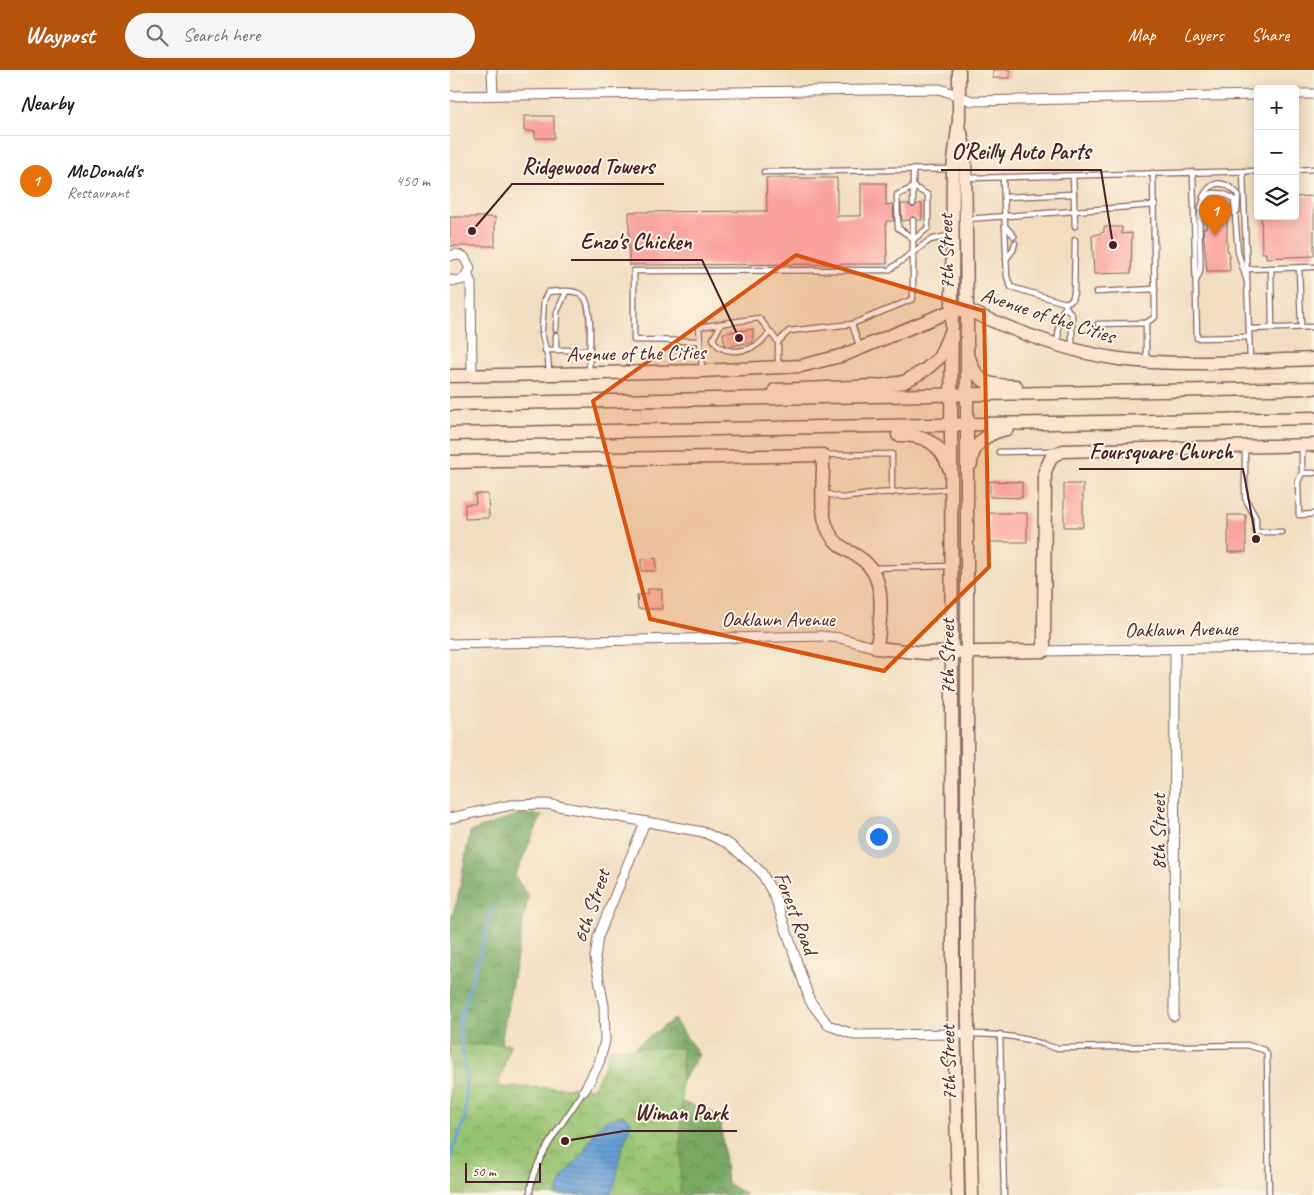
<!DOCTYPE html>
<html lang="en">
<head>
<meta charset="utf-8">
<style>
	body { margin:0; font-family:Caveat,sans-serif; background:#f6f6f6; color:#202124 }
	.controls { position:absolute; right:15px; top:15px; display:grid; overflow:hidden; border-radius:5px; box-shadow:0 2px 12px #0003 }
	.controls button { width:45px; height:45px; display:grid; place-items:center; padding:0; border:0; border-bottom:1px solid #e0e0e0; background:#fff; color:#202124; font:25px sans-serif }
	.scale { position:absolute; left:15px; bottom:12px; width:76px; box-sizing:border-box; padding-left:5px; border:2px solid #4a1f2b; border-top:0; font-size:14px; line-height:18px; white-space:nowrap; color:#4a1f2b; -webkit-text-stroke:4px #fcf5e5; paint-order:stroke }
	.you { position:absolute; left:428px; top:766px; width:18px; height:18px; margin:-12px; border:4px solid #fff; border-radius:50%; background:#1a73e8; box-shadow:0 0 0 8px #1a73e833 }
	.badge { display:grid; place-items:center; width:32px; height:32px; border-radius:50%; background:#b45309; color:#fff; font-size:16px; font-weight:700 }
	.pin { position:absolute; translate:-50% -41px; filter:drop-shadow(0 1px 2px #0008) }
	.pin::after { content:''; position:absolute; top:26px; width:18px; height:15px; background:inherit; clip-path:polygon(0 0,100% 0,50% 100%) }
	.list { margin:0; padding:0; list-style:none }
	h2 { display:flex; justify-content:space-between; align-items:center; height:65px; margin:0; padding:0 20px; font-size:21px }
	h2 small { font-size:16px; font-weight:400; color:#757577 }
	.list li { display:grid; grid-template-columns:32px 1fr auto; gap:15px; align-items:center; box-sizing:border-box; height:90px; padding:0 20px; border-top:1px solid #e0e0e0 }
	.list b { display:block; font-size:19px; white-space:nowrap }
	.list p { margin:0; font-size:16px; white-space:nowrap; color:#757577 }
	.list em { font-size:16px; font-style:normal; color:#757577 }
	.icon { flex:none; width:28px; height:28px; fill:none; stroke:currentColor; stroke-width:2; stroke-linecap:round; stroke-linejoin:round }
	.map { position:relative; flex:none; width:864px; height:1125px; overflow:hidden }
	header { display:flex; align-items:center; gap:30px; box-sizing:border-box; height:70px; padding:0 25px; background:#b45309; color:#fff }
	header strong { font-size:24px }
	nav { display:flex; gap:28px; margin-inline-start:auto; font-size:18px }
	.search { width:350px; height:45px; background:#f6f6f6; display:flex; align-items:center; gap:12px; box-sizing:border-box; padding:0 18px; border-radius:28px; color:#757577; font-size:19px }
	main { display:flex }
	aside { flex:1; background:#fff }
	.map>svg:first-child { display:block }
	.forest { fill:url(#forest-crowns); stroke:#616446 }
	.park { fill:url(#park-crowns); stroke:#70704e }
	.water { fill:url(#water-rules); stroke:#586080 }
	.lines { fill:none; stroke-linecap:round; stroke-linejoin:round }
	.stream { stroke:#66a0d6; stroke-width:3 }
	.building { fill:#faa29d }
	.lane-casing { stroke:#84625f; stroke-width:7 }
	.street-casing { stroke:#84625f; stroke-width:11 }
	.secondary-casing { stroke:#84625f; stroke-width:15 }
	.lane { stroke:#fff; stroke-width:4.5 }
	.street { stroke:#fff; stroke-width:9 }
	.secondary { stroke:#fce5cf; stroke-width:12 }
	.marked { fill:#d8530f; fill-opacity:0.2; stroke:#d8530f; stroke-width:4; stroke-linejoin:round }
	.labels { text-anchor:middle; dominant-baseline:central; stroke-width:4; stroke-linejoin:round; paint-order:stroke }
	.street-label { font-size:21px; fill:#4a1f2b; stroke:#fcf5e5 }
	.leader { fill:none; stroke:#4a1f2b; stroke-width:2 }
	.callout-dot { fill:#4a1f2b; stroke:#fcf5e5; stroke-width:2 }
	.callout-label { font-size:22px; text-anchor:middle; font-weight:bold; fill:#4a1f2b; stroke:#fcf5e5; stroke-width:4; stroke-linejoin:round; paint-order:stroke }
</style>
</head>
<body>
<header>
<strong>Waypost</strong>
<div class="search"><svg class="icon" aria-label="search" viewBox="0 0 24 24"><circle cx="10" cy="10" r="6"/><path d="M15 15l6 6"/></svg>Search here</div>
<nav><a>Map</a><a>Layers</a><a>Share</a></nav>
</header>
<main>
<aside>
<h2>Nearby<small></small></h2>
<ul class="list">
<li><span class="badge" style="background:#e8710a">1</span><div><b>McDonald's</b><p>Restaurant</p></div><em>450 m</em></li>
</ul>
</aside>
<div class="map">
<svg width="864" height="1125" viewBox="0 0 864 1125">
	<defs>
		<pattern id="forest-crowns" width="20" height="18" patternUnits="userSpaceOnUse" patternTransform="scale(1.25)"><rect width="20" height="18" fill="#78a862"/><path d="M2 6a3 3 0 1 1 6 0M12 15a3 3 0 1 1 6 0" fill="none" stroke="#648851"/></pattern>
		<pattern id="park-crowns" width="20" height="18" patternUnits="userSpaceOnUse" patternTransform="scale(1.25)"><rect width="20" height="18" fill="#96c270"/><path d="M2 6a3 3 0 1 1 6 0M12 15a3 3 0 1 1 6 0" fill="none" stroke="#7c9d5c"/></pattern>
		<pattern id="water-rules" width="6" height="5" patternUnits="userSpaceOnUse" patternTransform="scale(1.25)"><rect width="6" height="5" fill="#66a0d6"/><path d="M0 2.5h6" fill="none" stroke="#5682ae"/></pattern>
	</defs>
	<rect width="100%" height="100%" fill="#fcf5e5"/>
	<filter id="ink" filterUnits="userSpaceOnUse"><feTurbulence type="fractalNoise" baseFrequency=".02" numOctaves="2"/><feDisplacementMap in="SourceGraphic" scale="10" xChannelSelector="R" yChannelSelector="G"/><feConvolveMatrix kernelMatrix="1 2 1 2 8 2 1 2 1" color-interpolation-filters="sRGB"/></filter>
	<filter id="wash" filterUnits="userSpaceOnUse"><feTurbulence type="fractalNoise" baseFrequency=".0096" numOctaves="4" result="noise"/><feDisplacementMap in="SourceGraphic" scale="20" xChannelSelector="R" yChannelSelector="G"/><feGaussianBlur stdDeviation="1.12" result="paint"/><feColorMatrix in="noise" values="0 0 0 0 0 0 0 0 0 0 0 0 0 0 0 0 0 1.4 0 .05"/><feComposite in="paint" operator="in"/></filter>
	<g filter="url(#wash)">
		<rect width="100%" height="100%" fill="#f1debf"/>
		<!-- forest -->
		<g class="forest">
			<polygon points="69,744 92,745 65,806 78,826 49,984 0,1125 0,852 8,827 20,762"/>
			<polygon points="224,949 249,985 221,1028 270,1045 277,1113 296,1125 193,1125 172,986"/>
		</g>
		<!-- park -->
		<polygon class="park" points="60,974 48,1017 143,1018 154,998 161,978 232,978 230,1125 0,1125 0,975"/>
		<!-- water -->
		<path class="water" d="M173,1045L181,1052C179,1063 175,1069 172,1079C166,1095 170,1111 159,1125H106L112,1108L132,1084L147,1058L157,1050Z"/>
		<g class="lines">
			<!-- stream -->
			<polyline class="stream" points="0,1096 1,1084 15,1049 16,1006 9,953 43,837"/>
		</g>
		<g id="blocks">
			<!-- building -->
			<g class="building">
				<rect x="543" y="0" width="17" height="8"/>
				<polygon points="74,46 104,46 104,68 85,68 85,61 74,61"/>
				<polygon points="316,108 387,108 387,146 411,146 411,113 436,113 436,135 443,134 444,151 436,151 437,194 179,195 179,142 317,141"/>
				<polygon points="864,126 864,186 816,188 816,183 812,183 811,146 845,146 845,127"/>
				<polygon points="451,134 459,134 463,138 467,134 472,134 472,150 467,150 463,146 459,150 452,151"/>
				<polygon points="761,141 777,141 777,181 779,181 780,201 757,201 753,158 756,158 756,150 761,150"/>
				<rect x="0" y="147" width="45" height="29"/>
				<polygon points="654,157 672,157 672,164 682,163 681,203 644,204 642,166 654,162"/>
				<polygon points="303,259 303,272 281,276 275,275 273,263"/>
				<polygon points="540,411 572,412 572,428 540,427"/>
				<rect x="614" y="414" width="19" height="43"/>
				<polygon points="25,424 38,424 39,448 15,449 15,434 26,434"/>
				<rect x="539" y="443" width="38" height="29"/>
				<rect x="778" y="445" width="18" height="37"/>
				<polygon points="206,488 206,501 191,501 191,489"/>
				<polygon points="198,519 212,519 212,539 188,539 187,525 198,524"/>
			</g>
		</g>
	</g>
	<g filter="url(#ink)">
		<use href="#blocks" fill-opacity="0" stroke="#84625f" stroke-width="1"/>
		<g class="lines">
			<defs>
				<g id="lane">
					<polyline points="463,100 463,134"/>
					<polyline points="845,100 864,99"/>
					<polyline points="793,101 800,289"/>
					<polyline points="314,102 501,99"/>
					<polyline points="743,102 747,268 799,267"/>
					<polyline points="623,106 625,156"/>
					<polyline points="553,107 557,207 561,217 615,233 616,237 622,245 622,277"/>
					<polyline points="517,108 808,101"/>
					<polygon points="464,117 478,125 478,158 464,169 448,158 447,125"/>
					<polyline points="554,127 624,124"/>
					<path d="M753,127C763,108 775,111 788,124L787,141"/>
					<polyline points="517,149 705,135"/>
					<polyline points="555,156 564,166"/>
					<polyline points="556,189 563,180 565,173"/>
					<polyline points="821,198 822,258"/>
					<polyline points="849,198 851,257"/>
					<polyline points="797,199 864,197"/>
					<path d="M746,211C747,208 750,204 750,200C753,183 740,121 766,123C774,123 778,125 784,130L788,182L797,212"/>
					<polyline points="646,222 705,219"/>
					<polyline points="615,233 622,230 624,223 625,170"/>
					<polyline points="696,253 705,247 703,103"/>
					<path d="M271,254L263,269C270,284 291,283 305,276C311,273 316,267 320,262"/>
					<polyline points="402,254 463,229 463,150"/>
					<polyline points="648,254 696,253 696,290"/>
					<polyline points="106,259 107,242 116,222"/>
					<polyline points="799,259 864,257"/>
					<path d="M92,260L94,230L98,222C108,221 125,219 133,226C144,235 139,287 139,303"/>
					<polyline points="92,264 98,288 99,303"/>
					<polyline points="106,265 106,280"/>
					<polyline points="250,271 252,300"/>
					<polyline points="328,272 339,261 402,254 410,278"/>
					<polyline points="608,273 609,245 616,237"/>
					<polyline points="95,280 139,280"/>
					<polyline points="328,295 328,272 309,248 249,257 250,271 184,270 184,201 439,200 480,170 502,165"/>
					<polyline points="852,376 852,403 864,403"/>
					<polyline points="795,377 795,428 806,448 806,462 831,462"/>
					<polyline points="549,382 605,381"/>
					<polyline points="375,385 442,384 442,423"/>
					<polyline points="852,403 848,412 849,445 864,444"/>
					<polyline points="374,423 392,428 429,423 499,419"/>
					<polyline points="423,498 500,496"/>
					<path d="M519,964C553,964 573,967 605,978L797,975L814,980L817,984L819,1125"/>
					<polyline points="550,964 554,1125"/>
					<path d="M80,1125C80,1092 117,1048 134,1021"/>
				</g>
				<g id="street">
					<polyline points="42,0 43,25"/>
					<polyline points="845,24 864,24"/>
					<polyline points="0,26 490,19 522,31 808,25"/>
					<polyline points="0,186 6,184 14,187 20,198 14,209 6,211 0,210"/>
					<polyline points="18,206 21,213 22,306"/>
					<polyline points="0,574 371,566 390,568 427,578"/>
					<polyline points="594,581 864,576"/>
					<polyline points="0,748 61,735 97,734 253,762 279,774 311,802 325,827 360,931 378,955 405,965 518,964"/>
					<polyline points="724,946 725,579"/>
					<polyline points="134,1021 149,993 155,971 154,936 145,888 148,867 195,752"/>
				</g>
				<g id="secondary">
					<polyline points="511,63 515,81 517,240 517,913 522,1125"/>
					<path d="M520,290C527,315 543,316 566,316"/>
					<path d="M0,306L252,301L351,296L394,285L503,240H517C565,261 618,282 669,289C733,297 800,291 864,289"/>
					<polyline points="325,320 430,316 454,312 475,300 489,288 499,265"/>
					<polyline points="0,334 864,318"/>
					<polyline points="0,364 864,348"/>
					<path d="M448,365C474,365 490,372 499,398"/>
					<path d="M0,392L373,385C374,409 368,440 379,462C386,476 398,480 410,488C439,507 430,550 427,578L475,583L594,581L595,401L602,386L613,381L864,375"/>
					<path d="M521,394C522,373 538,363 557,359"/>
					<polyline points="508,1125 503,902 501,356 503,99 509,50 509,0"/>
				</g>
			</defs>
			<!-- lane casing -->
			<use href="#lane" class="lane-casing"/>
			<!-- street casing -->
			<use href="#street" class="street-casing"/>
			<!-- secondary casing -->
			<use href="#secondary" class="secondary-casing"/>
			<!-- lane -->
			<use href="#lane" class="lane"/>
			<!-- street -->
			<use href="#street" class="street"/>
			<!-- secondary -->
			<use href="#secondary" class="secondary"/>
		</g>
	</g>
	<!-- marked area -->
	<path class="marked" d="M346,185L534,241L539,497L434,601L200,549L143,331Z"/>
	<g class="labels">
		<!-- street labels -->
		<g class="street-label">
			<text transform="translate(496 182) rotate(-91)">7th Street</text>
			<text transform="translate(598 245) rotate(18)">Avenue of the Cities</text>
			<text transform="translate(186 283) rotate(-1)">Avenue of the Cities</text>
			<text x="328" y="549">Oaklawn Avenue</text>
			<text transform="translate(731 559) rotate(-1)">Oaklawn Avenue</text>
			<text transform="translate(497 587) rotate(-90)">7th Street</text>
			<text transform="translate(708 762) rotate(-90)">8th Street</text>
			<text transform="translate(141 836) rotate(-71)">6th Street</text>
			<text transform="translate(346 843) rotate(69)">Forest Road</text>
			<text transform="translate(498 993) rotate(-91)">7th Street</text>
		</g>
	</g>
	<!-- callouts -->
	<path class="leader" d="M663 175L651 100H491M22 161L62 114H214M289 268L252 190H121M806 469L793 399H629M115 1071L174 1061H287"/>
	<g class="callout-dot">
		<circle cx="663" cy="175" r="5"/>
		<circle cx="22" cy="161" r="5"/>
		<circle cx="289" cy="268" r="5"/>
		<circle cx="806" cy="469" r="5"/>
		<circle cx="115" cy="1071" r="5"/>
	</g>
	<g class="callout-label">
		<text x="571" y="89">O'Reilly Auto Parts</text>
		<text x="138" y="104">Ridgewood Towers</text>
		<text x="186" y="179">Enzo's Chicken</text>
		<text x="711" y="389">Foursquare Church</text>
		<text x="231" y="1050">Wiman Park</text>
	</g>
</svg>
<div class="controls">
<button>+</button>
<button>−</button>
<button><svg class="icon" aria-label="layers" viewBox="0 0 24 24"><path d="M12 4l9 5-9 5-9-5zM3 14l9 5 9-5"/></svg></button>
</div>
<div class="scale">50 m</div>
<div class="you"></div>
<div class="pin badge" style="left:765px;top:166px;background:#e8710a">1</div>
</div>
</main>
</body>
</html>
